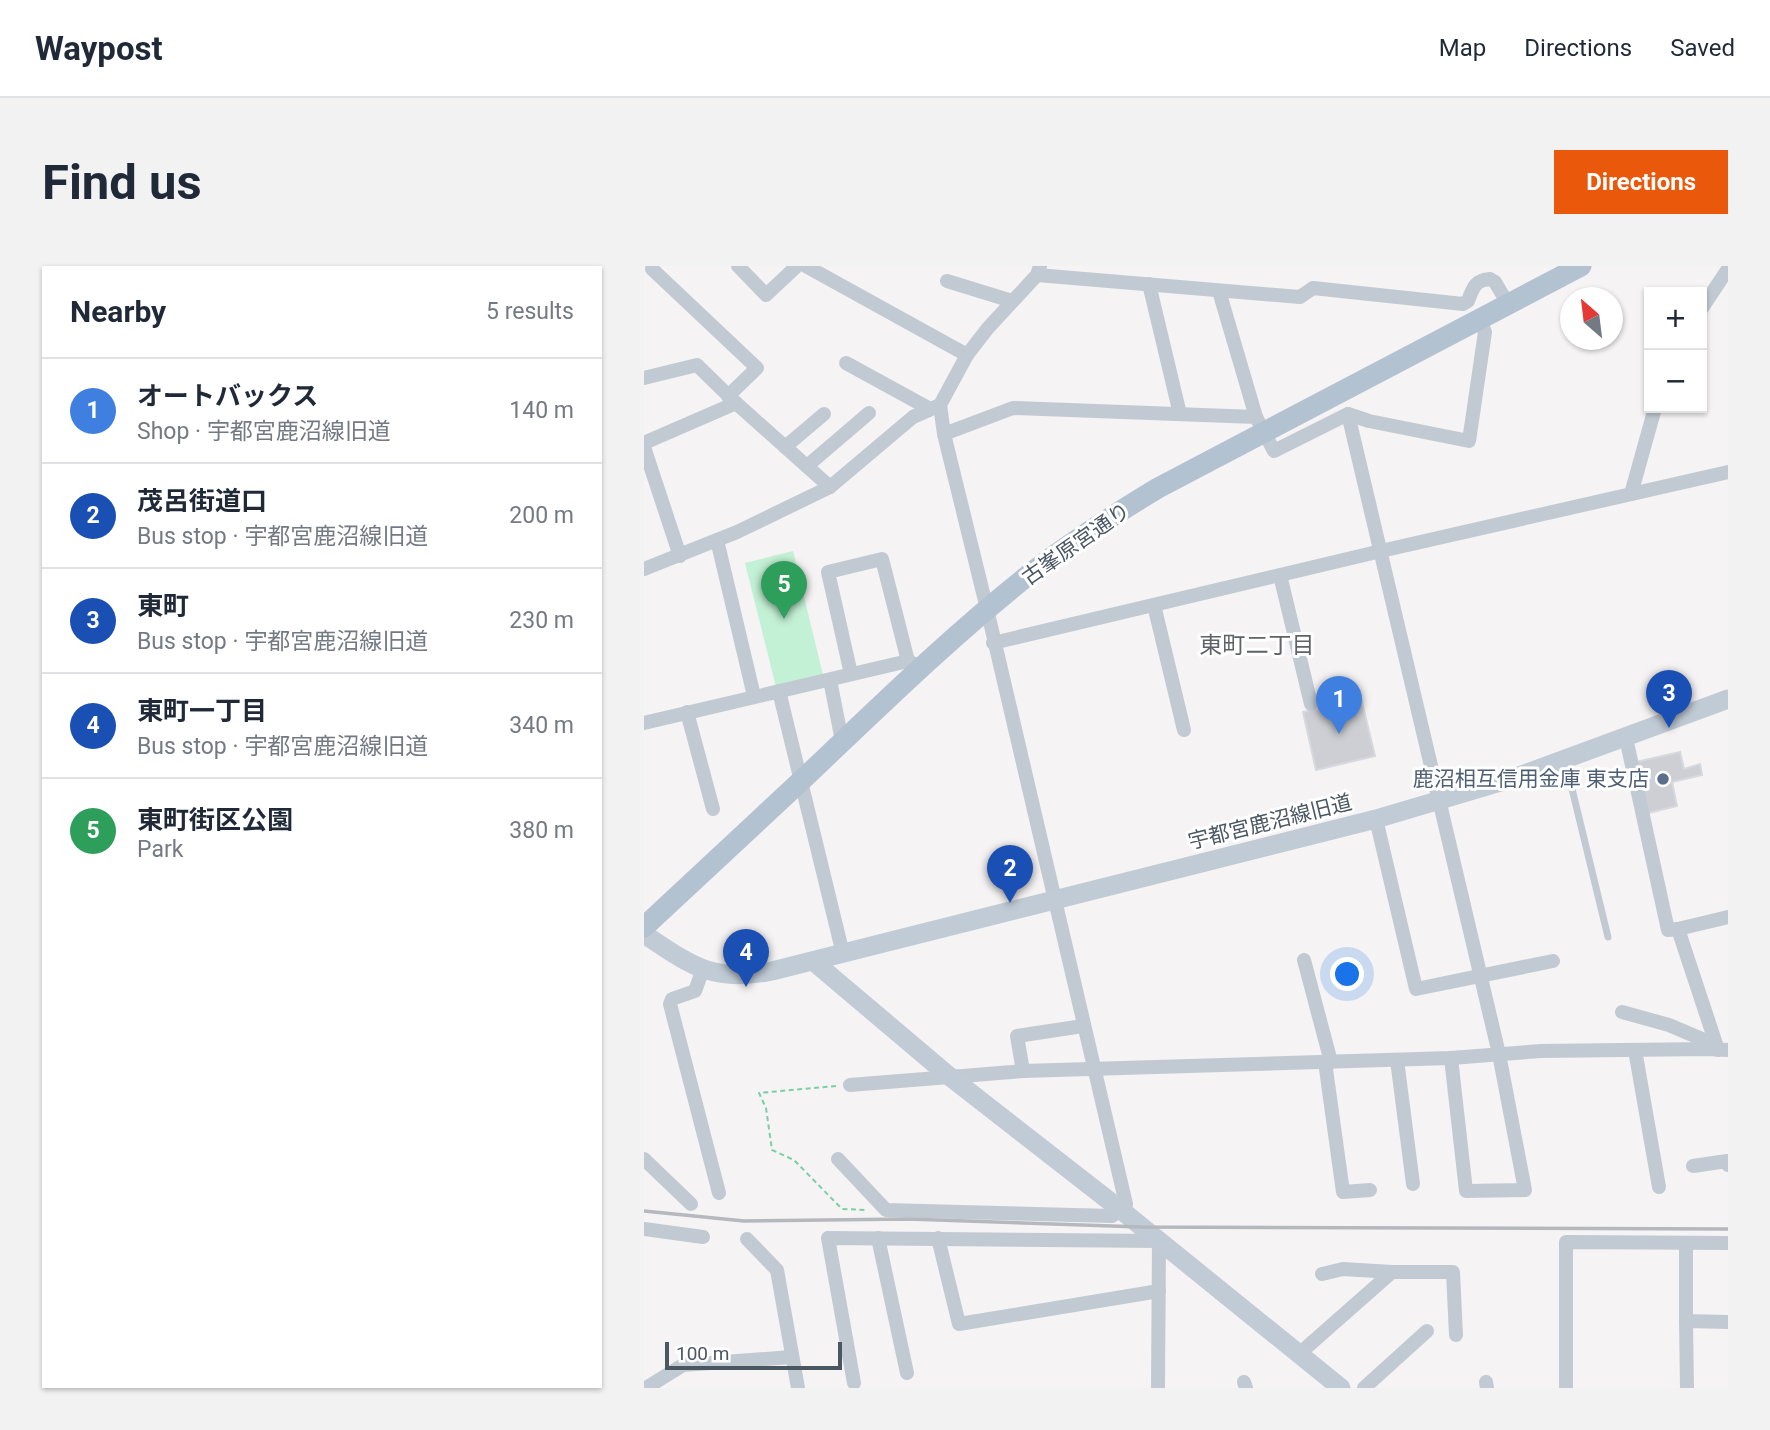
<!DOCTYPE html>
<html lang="en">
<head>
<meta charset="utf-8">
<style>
	body { margin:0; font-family:Roboto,"Noto Sans JP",sans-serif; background:#f2f2f3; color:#1f2937 }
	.controls { position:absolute; right:21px; top:21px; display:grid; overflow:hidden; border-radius:0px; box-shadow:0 2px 5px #0004 }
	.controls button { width:63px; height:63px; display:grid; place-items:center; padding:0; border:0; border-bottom:2px solid #e0e1e3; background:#fff; color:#1f2937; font:35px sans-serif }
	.compass { position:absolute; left:916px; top:21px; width:63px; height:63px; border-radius:50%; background:#fff; box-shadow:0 2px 5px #0004; rotate:332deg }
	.scale { position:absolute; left:21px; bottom:18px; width:177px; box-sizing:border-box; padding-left:7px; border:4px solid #4a5661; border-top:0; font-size:19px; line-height:24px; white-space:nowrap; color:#4a5661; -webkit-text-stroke:5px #fff; paint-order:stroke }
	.you { position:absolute; left:704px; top:709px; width:24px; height:24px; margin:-18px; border:5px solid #fff; border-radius:50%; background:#1a73e8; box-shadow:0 0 0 10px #1a73e833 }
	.badge { display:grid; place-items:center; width:46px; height:46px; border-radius:50%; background:#ea580c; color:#fff; font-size:23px; font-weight:700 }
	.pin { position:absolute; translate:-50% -58px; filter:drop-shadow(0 2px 4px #0008) }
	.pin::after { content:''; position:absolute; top:37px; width:24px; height:21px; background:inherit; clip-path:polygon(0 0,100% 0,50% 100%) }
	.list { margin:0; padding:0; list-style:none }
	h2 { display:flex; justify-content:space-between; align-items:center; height:91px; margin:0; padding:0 28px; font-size:30px }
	h2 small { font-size:23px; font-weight:400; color:#747a83 }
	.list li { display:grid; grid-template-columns:46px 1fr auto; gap:21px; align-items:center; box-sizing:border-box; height:105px; padding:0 28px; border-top:2px solid #e0e1e3 }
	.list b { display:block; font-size:26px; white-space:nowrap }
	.list p { margin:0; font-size:23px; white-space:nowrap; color:#747a83 }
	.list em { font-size:23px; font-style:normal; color:#747a83 }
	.map { position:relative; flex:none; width:1084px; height:1122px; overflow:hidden; border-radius:0px }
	header { display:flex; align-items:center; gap:42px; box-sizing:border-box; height:98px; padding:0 35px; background:#fff; border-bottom:2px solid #e0e1e3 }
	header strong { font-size:33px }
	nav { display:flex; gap:38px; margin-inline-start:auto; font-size:24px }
	.intro { display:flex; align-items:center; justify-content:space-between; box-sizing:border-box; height:168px; padding:0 42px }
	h1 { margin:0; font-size:49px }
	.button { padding:18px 32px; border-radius:0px; background:#ea580c; color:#fff; font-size:24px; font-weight:700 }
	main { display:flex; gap:42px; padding:0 42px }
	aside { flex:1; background:#fff; border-radius:0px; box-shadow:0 2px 5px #0004 }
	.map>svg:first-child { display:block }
	.green { fill:#c3f1d5 }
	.building { fill:#cdcfd5; stroke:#d7d9de; stroke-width:2 }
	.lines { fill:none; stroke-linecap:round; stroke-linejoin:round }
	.path { stroke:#7ad0a6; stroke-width:2; stroke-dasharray:5 3.5; stroke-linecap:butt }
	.lane { stroke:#c1cad2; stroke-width:7 }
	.street { stroke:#c1cad2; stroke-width:14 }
	.secondary { stroke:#c1cbd6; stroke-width:19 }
	.primary { stroke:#b3c2d1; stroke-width:21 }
	.rail { stroke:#b5b8bd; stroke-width:3.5 }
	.service-dot { fill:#5c6f8a; stroke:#fff; stroke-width:2.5 }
	.labels { text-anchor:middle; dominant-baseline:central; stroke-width:6; stroke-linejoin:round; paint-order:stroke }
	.street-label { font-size:21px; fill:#4a5661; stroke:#fff }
	.service-label { font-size:21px; fill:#4e5e75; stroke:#fff; text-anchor:end }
	.neighbourhood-label { font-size:23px; fill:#5f6368; stroke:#fff }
</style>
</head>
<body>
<header>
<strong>Waypost</strong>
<nav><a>Map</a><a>Directions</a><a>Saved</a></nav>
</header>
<div class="intro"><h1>Find us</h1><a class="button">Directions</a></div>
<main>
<aside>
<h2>Nearby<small>5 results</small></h2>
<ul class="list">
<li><span class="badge" style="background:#3f7fe0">1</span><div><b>オートバックス</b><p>Shop · 宇都宮鹿沼線旧道</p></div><em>140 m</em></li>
<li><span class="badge" style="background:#1a4fb4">2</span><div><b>茂呂街道口</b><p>Bus stop · 宇都宮鹿沼線旧道</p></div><em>200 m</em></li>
<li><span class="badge" style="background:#1a4fb4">3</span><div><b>東町</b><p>Bus stop · 宇都宮鹿沼線旧道</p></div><em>230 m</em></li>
<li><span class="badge" style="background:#1a4fb4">4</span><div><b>東町一丁目</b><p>Bus stop · 宇都宮鹿沼線旧道</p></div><em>340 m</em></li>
<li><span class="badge" style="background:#2e9e5b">5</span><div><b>東町街区公園</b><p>Park</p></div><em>380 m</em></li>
</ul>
</aside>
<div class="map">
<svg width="1084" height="1122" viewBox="0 0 1084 1122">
	<rect width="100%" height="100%" fill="#f5f3f3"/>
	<!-- green -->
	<polygon class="green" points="149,285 179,409 132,421 101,297"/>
	<!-- building -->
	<g class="building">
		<polygon points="717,432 731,490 672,504 659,446"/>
		<polygon points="1036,486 1040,503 1056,498 1058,509 1028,516 1033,540 1004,547 992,496"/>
	</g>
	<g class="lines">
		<!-- path -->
		<polyline class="path" points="192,820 115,827 122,842 128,884 150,894 198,943 223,944"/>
		<!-- lane -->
		<polyline class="lane" points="921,494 964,671"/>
		<!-- street -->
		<g class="street">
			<polyline points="94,0 122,29 153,0"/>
			<polyline points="162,0 323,89"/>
			<polyline points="8,3 113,102 84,130"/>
			<path d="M393,9L656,31L669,22L819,38L824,35C829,22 831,14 846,13L851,16L864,38"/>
			<polyline points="303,15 368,35"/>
			<polyline points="505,18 536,148"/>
			<polyline points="575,25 612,151"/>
			<polyline points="1058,42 1084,3"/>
			<polyline points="202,97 286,143"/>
			<polyline points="0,112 53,99 92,137 186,221"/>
			<polyline points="704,148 855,788 881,924 822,925 807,792"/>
			<polyline points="300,168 369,142 612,151 630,185 704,148 725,155 825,175 841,66 835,53"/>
			<polyline points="0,177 92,137"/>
			<polyline points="0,181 36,290"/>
			<polyline points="141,181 180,148"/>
			<polyline points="163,200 225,147"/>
			<polyline points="987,228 1011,142"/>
			<polyline points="73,274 110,430"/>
			<polyline points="0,303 93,266 186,221 269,151 296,139"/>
			<polyline points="636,309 667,438"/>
			<polyline points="510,339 540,464"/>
			<polyline points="349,377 737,285 1084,206"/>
			<polyline points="207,408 184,306 238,293 264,395"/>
			<polyline points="186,414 198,475"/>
			<polyline points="135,425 199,688"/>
			<polyline points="43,446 69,543"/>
			<polyline points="0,457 264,395 277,401"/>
			<polyline points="982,472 1024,664 1034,663 1084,651"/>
			<polyline points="732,553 772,723 909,695"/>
			<polyline points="1034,663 1074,784"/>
			<polyline points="660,694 687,796"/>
			<polyline points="59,703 51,725 28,733 26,738 75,927"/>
			<polyline points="978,746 1025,759 1072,779"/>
			<polyline points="991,784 1015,921"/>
			<polyline points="753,794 769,918"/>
			<polyline points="681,796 699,926 726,924"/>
			<polyline points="379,805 373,770 439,760"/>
			<polyline points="206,819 379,805 807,792 897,785 1061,783 1084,784"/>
			<polyline points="0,893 47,938"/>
			<polyline points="194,893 242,944 468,950 477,944 482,938 343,343 300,168 296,139 323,89 344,62 393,9 396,0"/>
			<polyline points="1049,900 1083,895 1084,899"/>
			<polyline points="0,963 59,971"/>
			<polyline points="234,972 263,1107"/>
			<polyline points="294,972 315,1058 515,1025"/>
			<polyline points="103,973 133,1004 154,1122"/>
			<polyline points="1042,977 1042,1055 1084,1056"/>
			<polyline points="678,1008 699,1003 748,1006"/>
			<polyline points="1042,1055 1043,1122"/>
			<polyline points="655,1088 748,1006 809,1006 812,1069"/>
			<polyline points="600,1116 602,1122"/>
			<polyline points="842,1116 843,1122"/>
			<polyline points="210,1117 184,972 515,975 514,1122"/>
			<polyline points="2,1122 39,1099 148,1091"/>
			<polyline points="720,1122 783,1065"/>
			<polyline points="922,1122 922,976 1084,977"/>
		</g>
		<!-- secondary -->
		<g class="secondary">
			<path d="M0,668C48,700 69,717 128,705L732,553L867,513L1084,433"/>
			<polyline points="169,695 305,810 477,944 697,1122"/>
		</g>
		<!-- primary -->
		<path class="primary" d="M0,661C53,612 106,563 159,513C233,443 306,371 387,307C427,276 471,248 514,222L937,0"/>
		<!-- rail -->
		<polyline class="rail" points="0,945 100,955 264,953 497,961 1084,963"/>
	</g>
	<!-- markers -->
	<circle class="service-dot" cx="1019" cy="513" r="7"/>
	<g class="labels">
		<!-- street labels -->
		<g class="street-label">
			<text transform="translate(432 278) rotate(-35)">古峯原宮通り</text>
			<text transform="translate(626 556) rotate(-14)">宇都宮鹿沼線旧道</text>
		</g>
		<!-- service labels -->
		<g class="service-label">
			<text x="1005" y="513">鹿沼相互信用金庫 東支店</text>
		</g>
		<!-- neighbourhood labels -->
		<g class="neighbourhood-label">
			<text x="613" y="379">東町二丁目</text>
		</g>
	</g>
</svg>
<div class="controls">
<button>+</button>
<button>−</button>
</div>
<svg class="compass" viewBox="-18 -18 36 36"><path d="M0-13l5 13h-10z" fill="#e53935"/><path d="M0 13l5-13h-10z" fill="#747a83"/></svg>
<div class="scale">100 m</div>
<div class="you"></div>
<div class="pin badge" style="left:695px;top:468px;background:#3f7fe0">1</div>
<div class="pin badge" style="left:366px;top:637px;background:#1a4fb4">2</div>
<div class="pin badge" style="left:1025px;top:462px;background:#1a4fb4">3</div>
<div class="pin badge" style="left:102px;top:721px;background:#1a4fb4">4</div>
<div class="pin badge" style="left:140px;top:353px;background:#2e9e5b">5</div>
</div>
</main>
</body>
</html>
